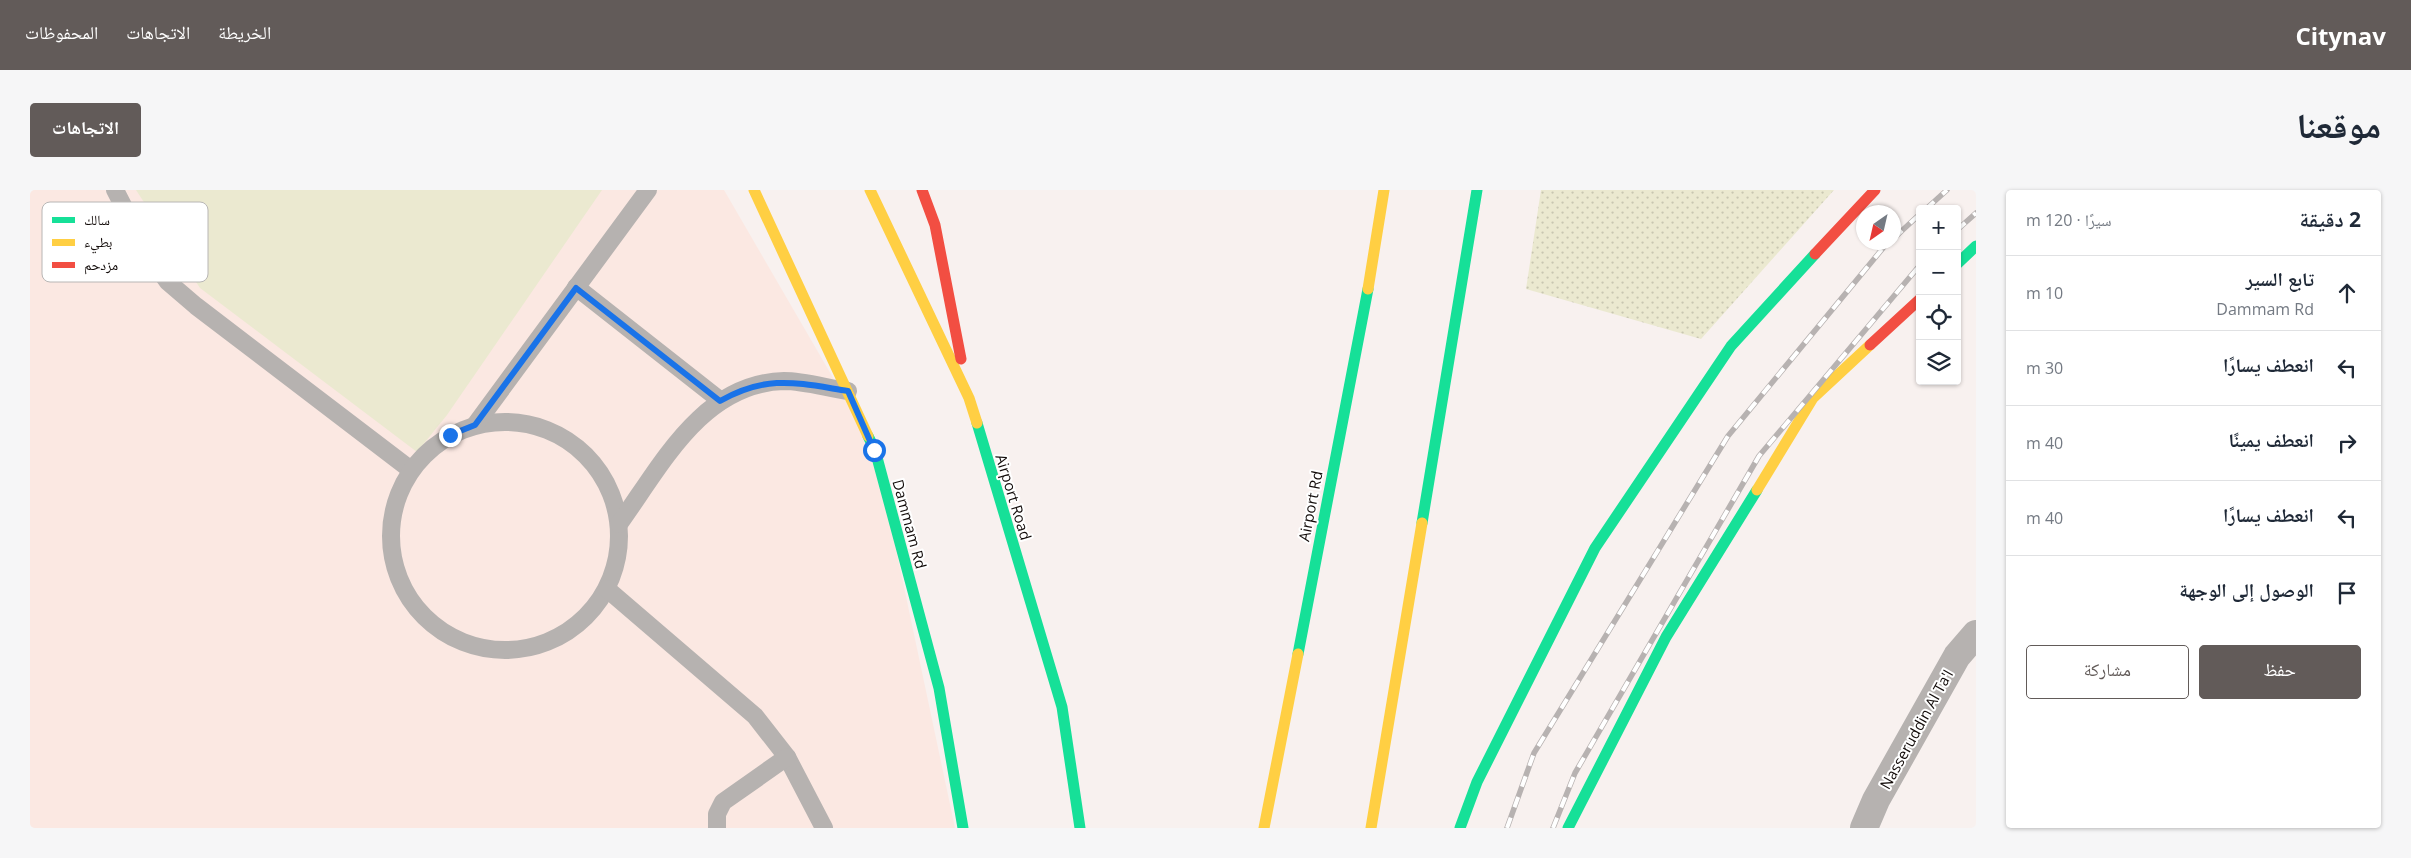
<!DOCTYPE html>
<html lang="ar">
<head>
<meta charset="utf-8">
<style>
	body { margin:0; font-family:"Open Sans","Noto Naskh Arabic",sans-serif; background:#f6f6f7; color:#1f2937; direction:rtl }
	.controls { position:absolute; right:15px; top:15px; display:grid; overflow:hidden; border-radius:5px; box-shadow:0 1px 4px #0004 }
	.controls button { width:45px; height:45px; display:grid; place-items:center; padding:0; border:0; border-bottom:1px solid #e0e1e3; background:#fff; color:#1f2937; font:25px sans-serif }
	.compass { position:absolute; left:1826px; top:15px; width:45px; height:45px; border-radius:50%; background:#fff; box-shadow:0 1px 4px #0004; rotate:214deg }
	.stop { position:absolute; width:15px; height:15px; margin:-11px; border:4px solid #1a73e8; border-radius:50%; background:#fff }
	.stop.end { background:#1a73e8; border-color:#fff; box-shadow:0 1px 5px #0008 }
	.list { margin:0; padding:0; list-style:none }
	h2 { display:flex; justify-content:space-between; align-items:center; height:65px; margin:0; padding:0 20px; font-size:21px }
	h2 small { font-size:16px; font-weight:400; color:#747a83 }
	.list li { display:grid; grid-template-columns:32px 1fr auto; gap:15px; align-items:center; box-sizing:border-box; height:75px; padding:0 20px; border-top:1px solid #e0e1e3 }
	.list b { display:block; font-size:19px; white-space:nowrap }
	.list p { margin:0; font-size:16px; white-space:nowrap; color:#747a83 }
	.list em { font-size:16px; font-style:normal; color:#747a83 }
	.actions { display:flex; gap:10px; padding:15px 20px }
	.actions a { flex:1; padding:11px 0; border:1px solid #625b59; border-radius:5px; text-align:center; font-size:18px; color:#625b59 }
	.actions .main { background:#625b59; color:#fff }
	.icon { flex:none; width:28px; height:28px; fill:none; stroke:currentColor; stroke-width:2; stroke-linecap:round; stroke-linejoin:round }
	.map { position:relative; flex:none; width:1946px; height:638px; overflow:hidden; direction:ltr; border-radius:5px }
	header { display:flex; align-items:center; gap:30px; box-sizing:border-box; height:70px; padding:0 25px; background:#625b59; color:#fff }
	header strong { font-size:24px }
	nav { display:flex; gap:28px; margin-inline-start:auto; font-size:18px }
	.intro { display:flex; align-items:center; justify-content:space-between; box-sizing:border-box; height:120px; padding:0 30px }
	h1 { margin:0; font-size:35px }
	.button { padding:12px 22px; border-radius:5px; background:#625b59; color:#fff; font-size:18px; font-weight:700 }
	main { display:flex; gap:30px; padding:0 30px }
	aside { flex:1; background:#fff; border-radius:5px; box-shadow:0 1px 4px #0004 }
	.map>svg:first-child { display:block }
	.built { fill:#fbe8e2 }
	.grass { fill:url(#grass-dots) }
	.park { fill:#ebe9d0 }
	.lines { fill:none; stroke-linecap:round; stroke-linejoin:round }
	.lane { stroke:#b6b2b0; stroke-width:18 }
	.street { stroke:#b6b2b0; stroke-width:28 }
	.fast { stroke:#16e098; stroke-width:11 }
	.slow { stroke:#ffcf43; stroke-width:11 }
	.jam { stroke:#f24e42; stroke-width:11 }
	.rail-casing { stroke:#b7b2b1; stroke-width:5.5 }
	.rail { stroke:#fff; stroke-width:4; stroke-dasharray:11; stroke-linecap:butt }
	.route { stroke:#1a73e8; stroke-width:6 }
	.labels { text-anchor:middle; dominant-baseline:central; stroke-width:4; stroke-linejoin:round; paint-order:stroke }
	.street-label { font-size:15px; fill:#110a08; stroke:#fff }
	.key { fill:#fff; stroke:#b8b6b5; stroke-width:1 }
	.key-label { font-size:14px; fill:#110a08 }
</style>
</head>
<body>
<header>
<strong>Citynav</strong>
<nav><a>الخريطة</a><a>الاتجاهات</a><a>المحفوظات</a></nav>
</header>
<div class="intro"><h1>موقعنا</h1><a class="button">الاتجاهات</a></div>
<main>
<aside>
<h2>2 دقيقة<small>سيرًا · 120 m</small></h2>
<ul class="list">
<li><svg class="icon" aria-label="ahead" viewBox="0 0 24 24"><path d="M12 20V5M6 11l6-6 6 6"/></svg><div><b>تابع السير</b><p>Dammam Rd</p></div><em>10 m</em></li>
<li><svg class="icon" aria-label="left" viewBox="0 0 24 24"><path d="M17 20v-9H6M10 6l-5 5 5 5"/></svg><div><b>انعطف يسارًا</b></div><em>30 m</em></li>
<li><svg class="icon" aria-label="right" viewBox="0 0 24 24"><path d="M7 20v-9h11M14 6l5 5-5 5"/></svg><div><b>انعطف يمينًا</b></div><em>40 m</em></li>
<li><svg class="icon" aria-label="left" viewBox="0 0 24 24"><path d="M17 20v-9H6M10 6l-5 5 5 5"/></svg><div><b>انعطف يسارًا</b></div><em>40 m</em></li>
<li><svg class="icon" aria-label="arrive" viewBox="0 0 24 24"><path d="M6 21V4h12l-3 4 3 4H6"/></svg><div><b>الوصول إلى الوجهة</b></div></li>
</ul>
<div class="actions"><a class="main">حفظ</a><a>مشاركة</a></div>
</aside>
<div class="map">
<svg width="1946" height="638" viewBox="0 0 1946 638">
	<defs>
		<pattern id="grass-dots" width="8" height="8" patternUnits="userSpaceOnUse" patternTransform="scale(1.25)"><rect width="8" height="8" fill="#ebe9d0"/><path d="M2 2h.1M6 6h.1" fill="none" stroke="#c8c6b1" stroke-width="1.8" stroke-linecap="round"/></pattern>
	</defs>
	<rect width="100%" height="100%" fill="#f8f1ef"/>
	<!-- built -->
	<polygon class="built" points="0,0 694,0 845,260 925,638 0,638"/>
	<!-- grass -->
	<polygon class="grass" points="1511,0 1804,0 1671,149 1496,99"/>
	<!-- park -->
	<polygon class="park" points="106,0 572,0 417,225 387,262 170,98"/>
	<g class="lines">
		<!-- lane -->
		<g class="lane">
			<polyline points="85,0 118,64 138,92 166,116 381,280"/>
			<polyline points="546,97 691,211"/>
			<circle cx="475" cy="346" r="114"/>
			<polyline points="445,235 618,0"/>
			<path d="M589,334C631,276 672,193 754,191C774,191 797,198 818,201"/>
			<polyline points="577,399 725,526 757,567 794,638"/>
			<polyline points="687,638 687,624 693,612 757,567"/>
		</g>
		<!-- street -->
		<polyline class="street" points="1834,638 1846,610 1927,466 1946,444"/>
		<!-- fast -->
		<g class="fast">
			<polyline points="1927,74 1946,56"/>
			<polyline points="947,233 1032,517 1050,638"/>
			<polyline points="838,246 845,260 909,498 933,638"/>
			<polyline points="1392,333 1447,0"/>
			<polyline points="1268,464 1338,99"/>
			<polyline points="1430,638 1447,592 1565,358 1701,156 1785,64"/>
			<polyline points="1538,638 1636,447 1727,300"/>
		</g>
		<!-- slow -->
		<g class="slow">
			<polyline points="724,0 838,246"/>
			<polyline points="840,0 939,208 947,233"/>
			<polyline points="1338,99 1354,0"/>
			<polyline points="1727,300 1783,208 1840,155"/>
			<polyline points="1234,638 1268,464"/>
			<polyline points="1341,638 1392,333"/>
		</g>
		<!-- jam -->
		<g class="jam">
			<polyline points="892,0 905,35 931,169"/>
			<polyline points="1785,64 1845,0"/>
			<polyline points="1840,155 1890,109"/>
		</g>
		<defs>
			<g id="rail">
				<polyline points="1896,19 1917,0"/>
				<polyline points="1927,40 1946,23"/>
				<polyline points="1864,48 1890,24"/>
				<polyline points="1477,638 1504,563 1698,246 1858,52"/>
				<polyline points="1523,638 1545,583 1729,266 1890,75"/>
			</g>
		</defs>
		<!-- rail casing -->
		<use href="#rail" class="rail-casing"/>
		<!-- rail -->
		<use href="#rail" class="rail"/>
	</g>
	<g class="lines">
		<!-- route -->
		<path class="route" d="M420,245L445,235L546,98L690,211C738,184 767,193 818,201L844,260"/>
	</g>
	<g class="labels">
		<!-- street labels -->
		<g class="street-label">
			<text transform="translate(984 307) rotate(73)">Airport Road</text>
			<text transform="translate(1280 316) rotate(-79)">Airport Rd</text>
			<text transform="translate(880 334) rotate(75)">Dammam Rd</text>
			<text transform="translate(1886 539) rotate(-61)">Nasseruddin Al Ta'I</text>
		</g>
	</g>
	<!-- legend -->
	<rect x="12" y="12" width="166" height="80" rx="8" class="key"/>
	<rect x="22" y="27" width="23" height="6" fill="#16e098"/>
	<rect x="22" y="49" width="23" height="7" fill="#ffcf43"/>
	<rect x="22" y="72" width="23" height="6" fill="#f24e42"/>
	<g class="key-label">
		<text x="54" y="35">سالك</text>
		<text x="54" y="57">بطيء</text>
		<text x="54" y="80">مزدحم</text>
	</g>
</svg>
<div class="controls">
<button>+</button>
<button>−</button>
<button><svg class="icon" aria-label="locate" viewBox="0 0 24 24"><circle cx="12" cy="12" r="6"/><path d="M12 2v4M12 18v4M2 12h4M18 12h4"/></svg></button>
<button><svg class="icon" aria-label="layers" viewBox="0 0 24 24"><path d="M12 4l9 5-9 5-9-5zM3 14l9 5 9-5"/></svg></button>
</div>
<svg class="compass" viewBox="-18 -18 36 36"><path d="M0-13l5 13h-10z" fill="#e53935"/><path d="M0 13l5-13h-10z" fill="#747a83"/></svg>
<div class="stop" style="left:844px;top:260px"></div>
<div class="stop end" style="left:420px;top:245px"></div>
</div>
</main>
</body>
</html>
